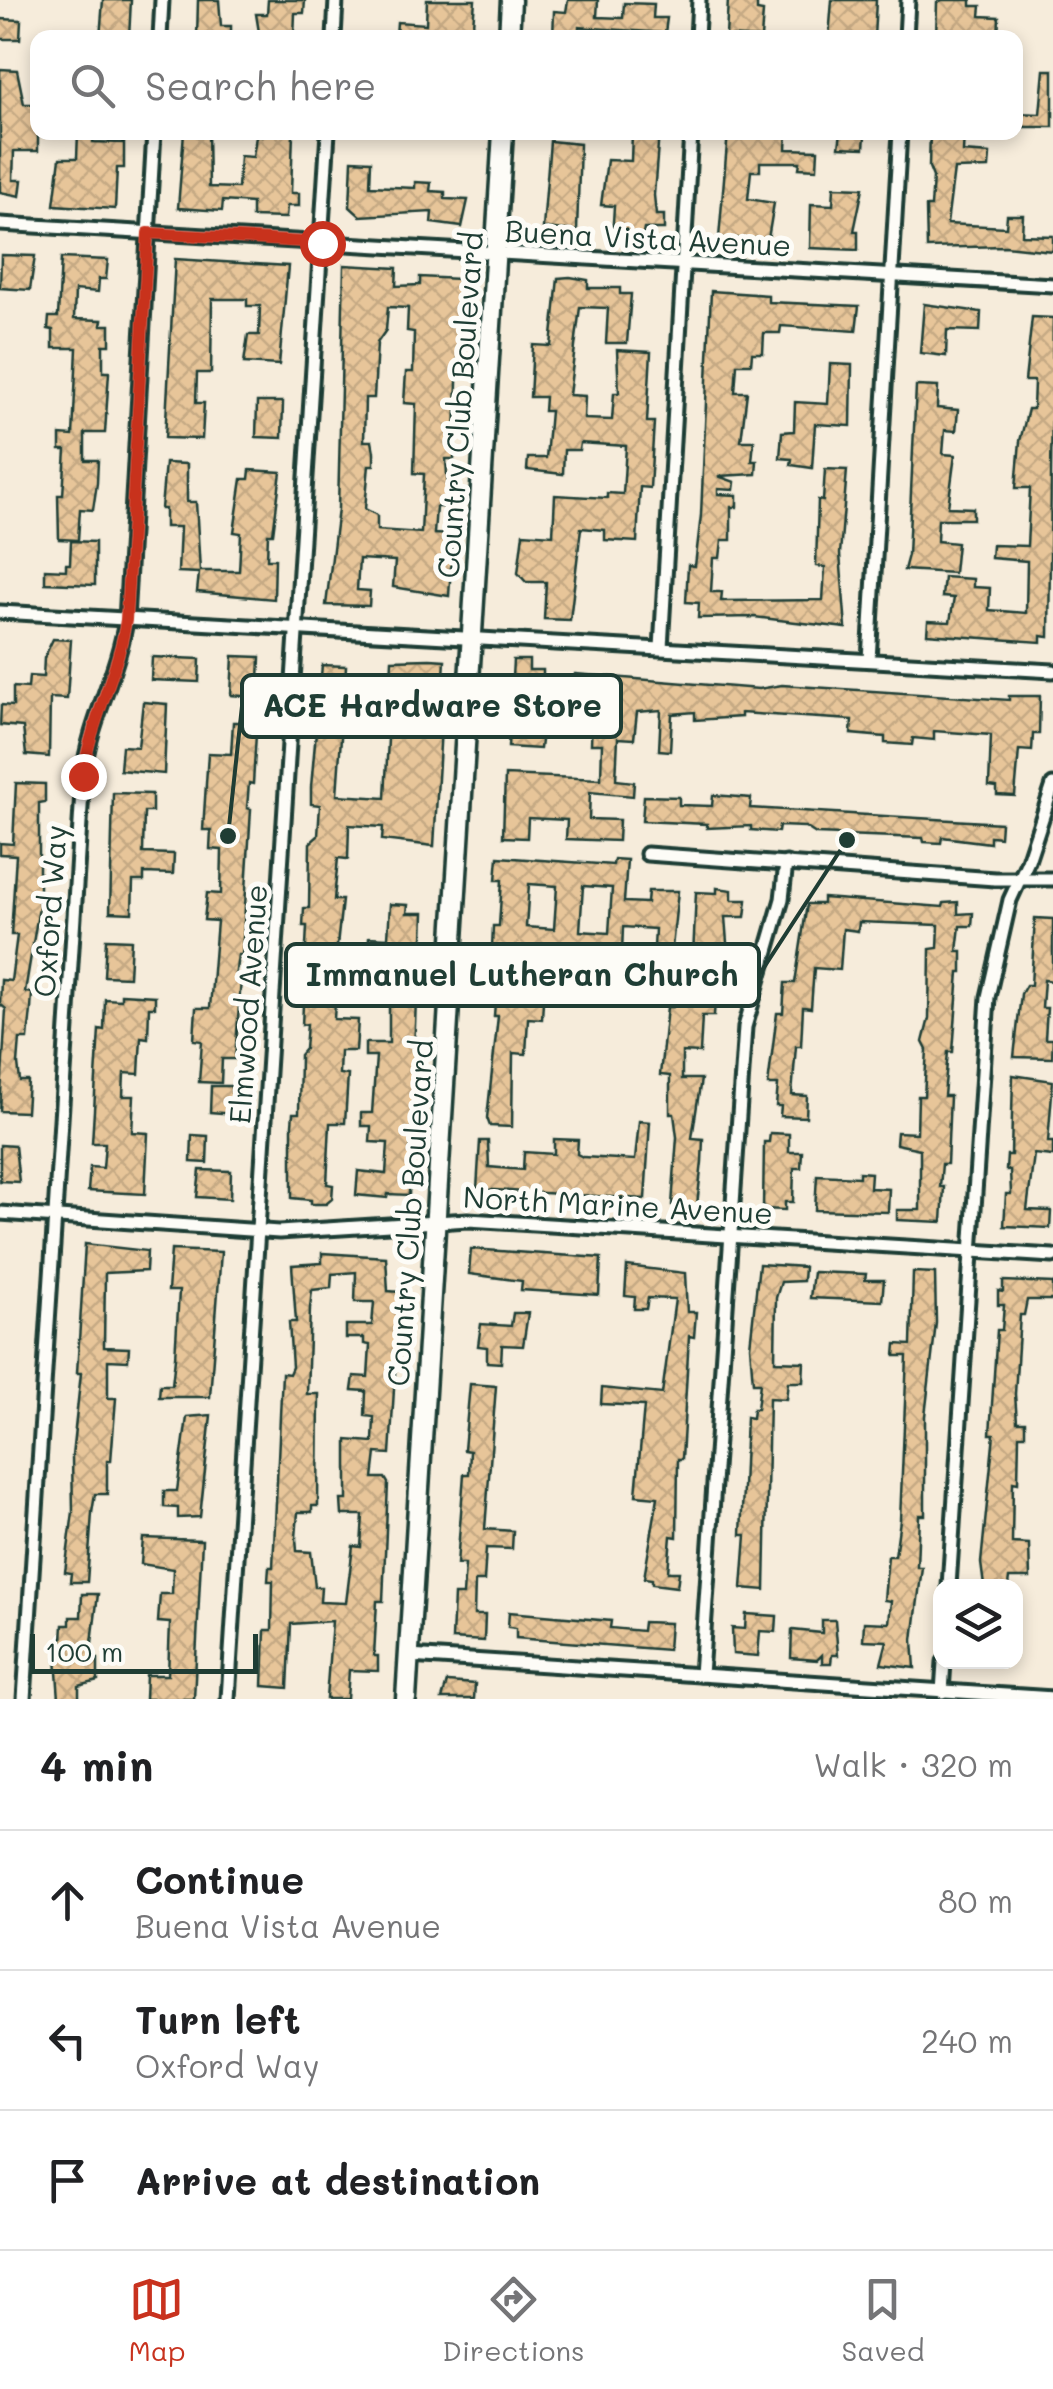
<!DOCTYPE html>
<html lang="en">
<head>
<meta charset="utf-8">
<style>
	body { margin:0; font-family:Mali,sans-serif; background:#f2f2f2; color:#202124 }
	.controls { position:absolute; right:30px; bottom:30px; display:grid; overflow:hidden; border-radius:20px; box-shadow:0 5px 15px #0003 }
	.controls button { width:90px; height:90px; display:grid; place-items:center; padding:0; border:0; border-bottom:2px solid #e0e0e0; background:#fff; color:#202124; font:50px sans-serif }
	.scale { position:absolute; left:30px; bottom:25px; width:228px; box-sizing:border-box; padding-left:10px; border:5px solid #1f3d34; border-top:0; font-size:28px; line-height:35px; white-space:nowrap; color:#1f3d34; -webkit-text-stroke:8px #fdfcf7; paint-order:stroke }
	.stop { position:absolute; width:30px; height:30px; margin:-22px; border:8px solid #c8321e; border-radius:50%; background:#fff }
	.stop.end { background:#c8321e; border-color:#fff; box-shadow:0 2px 10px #0008 }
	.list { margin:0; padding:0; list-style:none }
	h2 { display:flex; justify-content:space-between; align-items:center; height:130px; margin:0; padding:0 40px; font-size:42px }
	h2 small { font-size:32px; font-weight:400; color:#757577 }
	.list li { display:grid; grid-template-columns:65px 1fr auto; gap:30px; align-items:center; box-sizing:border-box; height:140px; padding:0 40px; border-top:2px solid #e0e0e0 }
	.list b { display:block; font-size:38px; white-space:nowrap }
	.list p { margin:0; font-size:32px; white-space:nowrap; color:#757577 }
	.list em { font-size:32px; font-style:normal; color:#757577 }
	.icon { flex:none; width:55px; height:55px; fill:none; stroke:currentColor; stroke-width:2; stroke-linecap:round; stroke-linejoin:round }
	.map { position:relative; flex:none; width:1053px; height:1699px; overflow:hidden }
	.search { position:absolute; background:#fff; box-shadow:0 5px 15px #0003; left:30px; right:30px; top:30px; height:110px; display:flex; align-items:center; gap:25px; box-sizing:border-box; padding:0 35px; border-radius:20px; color:#757577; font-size:38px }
	.sheet { height:550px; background:#fff }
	nav { display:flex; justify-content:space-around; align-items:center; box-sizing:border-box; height:140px; border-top:2px solid #e0e0e0; background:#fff; font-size:28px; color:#757577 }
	nav a { display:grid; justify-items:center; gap:5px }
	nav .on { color:#c8321e }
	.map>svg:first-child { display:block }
	.building { fill:url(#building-cross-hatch); stroke:#1f3d34; stroke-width:2.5; fill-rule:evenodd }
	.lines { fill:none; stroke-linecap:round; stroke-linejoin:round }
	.street-casing { stroke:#1f3d34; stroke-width:19 }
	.secondary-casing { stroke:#1f3d34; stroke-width:25 }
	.street { stroke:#fdfcf7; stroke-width:11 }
	.secondary { stroke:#fdfcf7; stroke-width:18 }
	.route { stroke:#c8321e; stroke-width:12 }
	.labels { text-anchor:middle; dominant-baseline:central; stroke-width:10; stroke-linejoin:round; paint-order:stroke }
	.street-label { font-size:30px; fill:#1f3d34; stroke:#fdfcf7 }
	.leader { fill:none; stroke:#1f3d34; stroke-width:4 }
	.callout-dot { fill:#1f3d34; stroke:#fdfcf7; stroke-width:4 }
	.callout { fill:#fdfcf7; stroke:#1f3d34; stroke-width:4 }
	.callout-label { font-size:32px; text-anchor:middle; font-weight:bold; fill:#1f3d34 }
</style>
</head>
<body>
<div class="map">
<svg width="1053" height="1699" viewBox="0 0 1053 1699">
	<defs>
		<pattern id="building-cross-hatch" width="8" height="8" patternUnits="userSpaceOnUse" patternTransform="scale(2.5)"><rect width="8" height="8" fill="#e7c599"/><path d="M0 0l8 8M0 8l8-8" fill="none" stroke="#c6aa84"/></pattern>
	</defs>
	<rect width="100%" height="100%" fill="#f6ecdb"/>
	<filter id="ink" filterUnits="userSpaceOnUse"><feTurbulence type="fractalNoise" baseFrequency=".01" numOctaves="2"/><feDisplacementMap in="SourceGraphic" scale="20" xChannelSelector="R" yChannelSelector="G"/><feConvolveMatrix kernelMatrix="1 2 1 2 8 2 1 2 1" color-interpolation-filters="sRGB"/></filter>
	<g filter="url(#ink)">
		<!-- building -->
		<g class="building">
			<polygon points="103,0 131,0 129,38 100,38"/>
			<polygon points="198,0 219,0 221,26 231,26 231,38 197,38"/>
			<polygon points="268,0 305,0 304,13 295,13 294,38 260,38 256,14 267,14"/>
			<polygon points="427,0 475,0 472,38 396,36 397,22 426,24"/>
			<polygon points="568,0 598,0 597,17 623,18 624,3 654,4 653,18 667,18 665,33 579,27 579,38 553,38 554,11 566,12"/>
			<polygon points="728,0 757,0 757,11 763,12 761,38 726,36"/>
			<polygon points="832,0 876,0 874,38 829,38"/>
			<polygon points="942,0 971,0 971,6 981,6 980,16 999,17 998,38 936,38 937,2"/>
			<polygon points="0,19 21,20 20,39 0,39"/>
			<polygon points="0,69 17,70 24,104 38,104 38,151 14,151 13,180 22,180 20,196 0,192"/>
			<polygon points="1044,70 1053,70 1053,127 1016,127 1016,113 1040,114"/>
			<polygon points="78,132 94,132 93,142 124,143 124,168 117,168 115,209 54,205 60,158 77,158"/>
			<polygon points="184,132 208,132 209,187 238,188 240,156 253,157 256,136 293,132 291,193 299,193 299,206 287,206 286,218 252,217 252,203 223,201 222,211 178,208"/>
			<polygon points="632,132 659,132 654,195 656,215 664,215 664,229 644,229 643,234 612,239 614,206 601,205 607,160 631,161"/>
			<polygon points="728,132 787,132 786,149 818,150 817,169 799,168 800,162 760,162 760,171 751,171 748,199 774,203 768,239 719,238"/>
			<polygon points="841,132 861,132 865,136 864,148 839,147"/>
			<polygon points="930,132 964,134 963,152 990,154 989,168 954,169 947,224 1006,227 1007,215 1023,215 1022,235 1053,236 1053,251 1005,246 927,248 926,207 931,207 933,177 929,167"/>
			<polygon points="550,141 580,144 577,231 543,228"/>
			<polygon points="352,160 371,161 370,186 415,188 415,182 431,183 430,191 445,192 445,199 468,200 462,227 431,223 432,212 360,216 350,207"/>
			<polygon points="834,187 863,188 854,231 858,231 858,250 810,248 811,204 833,205"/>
			<polygon points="1,255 35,256 30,290 0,288"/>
			<polygon points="61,258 108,260 106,279 99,279 98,292 75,290 74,319 102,320 101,325 110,325 110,345 103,345 103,372 109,372 105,433 85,433 85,460 98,460 97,483 93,510 80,509 78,540 59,539 58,495 63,495 66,450 60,450 60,435 73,436 77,348 53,348 53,330 48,329 49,317 58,317"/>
			<polygon points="175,259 288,266 279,365 244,363 248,335 259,335 260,306 247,306 247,299 212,299 211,373 197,373 196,403 204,403 202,439 165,438"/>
			<path d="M344,265L397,268L396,286L420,285V277L459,279L460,295L470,296L468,329H461L458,358L454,459H446L449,507H436L434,534L453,535L449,596L393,587L395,561L359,559L357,590L370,591L369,606L326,605L338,509ZM388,307L408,308L407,331L414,332L413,372H406L404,403L416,404L414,473L424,474L421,533L377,530V515L365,509L369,465H374V452L372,441H364L365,398H374L377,343L386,330Z"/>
			<polygon points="570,277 588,280 588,288 620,288 620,294 631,294 627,343 606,343 608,308 580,307 569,395 585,396 584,419 612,420 614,393 619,393 617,350 651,352 647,422 654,422 650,488 640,487 637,542 605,540 605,530 581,528 570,620 544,619 546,582 526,582 518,573 523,533 553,535 555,495 607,498 607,493 623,494 626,446 580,443 579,450 564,450 563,474 527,470 528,458 546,458 550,411 544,411 545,397 530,397 533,345 551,346 558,278"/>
			<polygon points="711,291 768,295 768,302 859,306 856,331 781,326 780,333 764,333 763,353 752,353 751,364 737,364 735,392 747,392 741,441 754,441 752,461 757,461 756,474 718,476 735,482 734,490 718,489 718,494 737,495 737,507 731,507 731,540 722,540 720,558 713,558 711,592 722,592 721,601 823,600 825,567 816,566 818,500 823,501 825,469 847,470 840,554 846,628 754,617 698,618 699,603 686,602 688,565 695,566 701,515"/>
			<polygon points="924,304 981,312 980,331 947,330 946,356 920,353"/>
			<polygon points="1032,317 1053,318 1049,637 1041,636 1041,642 927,634 928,621 950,622 954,598 942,597 944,577 973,579 973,587 990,588 989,610 1026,613 1027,561 991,558 992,545 1027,546 1030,488 1016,488 1020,441 1028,409 1033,409 1034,381 1025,381"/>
			<polygon points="830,364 852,365 851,426 815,424 812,468 791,465 792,459 780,458 782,432 794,431 795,402 828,404"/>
			<polygon points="916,386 938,387 937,408 958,410 956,431 945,430 943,454 955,455 948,507 973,508 973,519 938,519 937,541 957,543 954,573 904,570 908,555"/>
			<polygon points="257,402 283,402 282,438 256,437"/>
			<polygon points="165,463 187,464 187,502 196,502 200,571 239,571 241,533 234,532 242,479 249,479 250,470 281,472 273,534 268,534 267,559 275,559 274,599 197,592 199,573 178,572 180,527 165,527 165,509 161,509"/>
			<polygon points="71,541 95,542 95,585 45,583 45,569 66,570 66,564 70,564"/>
			<polygon points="53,639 71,640 67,699 50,698 49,757 26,755 23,727 0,725 1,705 13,706 13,687 28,688 29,676 43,677 44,658"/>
			<polygon points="233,656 260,657 259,680 267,680 266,698 231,695"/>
			<polygon points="152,657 200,659 199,682 151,680"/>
			<polygon points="430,659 445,660 434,846 382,840 383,827 349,825 348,859 338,858 334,900 342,900 331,1002 335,1002 334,1019 358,1020 356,1051 340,1051 339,1074 348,1075 345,1123 330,1123 327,1184 333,1185 332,1199 326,1204 311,1204 311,1200 292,1198 292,1125 293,1113 299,1113 300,1055 305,1049 307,1024 302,1025 307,926 303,926 304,908 309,908 310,843 318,836 320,805 311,804 311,787 322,665 346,666 337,795 385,798 392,660"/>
			<polygon points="513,660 529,660 529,670 543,670 543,681 548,681 540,749 508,747"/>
			<polygon points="575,674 759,689 782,685 1009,700 1009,696 1040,696 1039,734 1033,734 1032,751 1019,750 1015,796 997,795 997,787 989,786 991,735 934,731 934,740 913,738 912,745 885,743 885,737 851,734 852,720 741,713 741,717 695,720 695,712 672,714 670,751 659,750 661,710 637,712 634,739 618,738 616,780 634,782 633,796 590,792 589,819 619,820 618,841 566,839 567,820 528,818 527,838 503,837 505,775 601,779 602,744 591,744 593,699 573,698"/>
			<polygon points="143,702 167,704 164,774 120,770 122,746 138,747"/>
			<polygon points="233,722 249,722 249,734 256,734 253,784 249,783 247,808 251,809 242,955 238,955 235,978 241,979 235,1059 222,1059 221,1083 199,1082 202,1041 194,1040 196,1008 210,1008 217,921 204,920 207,893 221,894 222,850 210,849 211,830 203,830 208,753 231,754"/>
			<polygon points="16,783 45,784 45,802 39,803 39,907 25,992 32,993 31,1010 28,1039 20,1039 18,1064 20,1081 28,1081 26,1112 0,1111 6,1009 0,1004 1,980 11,981 17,935 11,935 16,855 0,854 0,843 13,844"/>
			<polygon points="113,793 152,794 152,812 144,812 143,853 174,854 173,874 144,873 144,881 133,881 132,913 110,912"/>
			<polygon points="713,795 751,798 750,808 1001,823 1000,837 990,836 990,843 942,837 941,843 924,842 923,838 816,834 805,827 779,826 778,832 751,830 751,826 707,828 707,824 642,821 644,796 679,797 679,805 712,806"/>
			<path d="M498,857L613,865L614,859L627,860L624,902L647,903L648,891H678L670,967L653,966L655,929L623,927L622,953H561L557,984L544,983L542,1019L528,1018L526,1054L513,1053L512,1127L490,1126L487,1118L498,1016H494L499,949L492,948L493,926H499L502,880H496ZM529,884L557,886L554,929L526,927ZM583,886L612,888L609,933L580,931Z"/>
			<polygon points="717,888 732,890 732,900 747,900 745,917 725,917 729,968 717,967 714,1016 702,1016 700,1053 682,1052 682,1079 701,1079 692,1138 703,1139 702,1162 697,1205 672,1205 677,1137 674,1114 670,1114 670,1076 660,1075 667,1007 673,1007 674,1002 692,1002 699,957 693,957 696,892 717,893"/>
			<polygon points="823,898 943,907 944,903 958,902 958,914 973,913 972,926 960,926 957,951 962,951 962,972 959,972 953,1052 948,1052 944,1096 950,1096 947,1164 942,1164 940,1187 944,1187 942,1222 897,1220 897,1210 920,1210 920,1149 896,1144 897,1132 917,1133 918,1096 924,1096 927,1050 923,1042 929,1018 930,949 938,948 939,925 859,922 858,931 843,929 840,970 814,968 811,1008 803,1007 801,1046 796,1046 792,1095 807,1096 806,1117 780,1116 781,1106 776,1106 778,1085 768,1085 777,1013 783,1013 785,983 795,983 807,904 823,904"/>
			<polygon points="390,904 408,905 407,913 424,913 422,966 417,970 409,1195 388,1194 387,1198 356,1195 358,1171 386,1174 388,1143 370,1142 371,1126 361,1126 361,1113 372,1113 376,1056 365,1056 365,1043 389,1043 389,952 368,951 369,937 388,938"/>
			<polygon points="1035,918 1053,919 1053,981 1044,980 1042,1008 1047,1008 1045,1039 1053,1039 1052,1058 1014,1057 1021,994 1026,985 1031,985"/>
			<polygon points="106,939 131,940 129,977 104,976"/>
			<polygon points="121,994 155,996 155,1007 149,1007 148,1038 141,1037 139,1074 124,1073 123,1096 134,1096 132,1132 148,1133 145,1194 88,1191 90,1167 103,1168 105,1143 92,1143 99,1029 104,1030 105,999 121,1000"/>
			<polygon points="1013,1075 1053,1081 1048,1142 1053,1142 1053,1156 1034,1154 1027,1210 1051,1211 1050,1228 1004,1226 1006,1194 1011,1194 1010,1170 1006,1170 1007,1155 1011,1155"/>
			<polygon points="211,1086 231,1086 234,1114 210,1112"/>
			<polygon points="639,1121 650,1122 645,1199 477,1189 480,1141 488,1141 489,1167 523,1170 524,1152 554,1154 554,1139 578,1140 577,1154 583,1157 635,1160"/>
			<polygon points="770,1133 789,1134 789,1152 802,1152 801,1168 794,1168 793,1202 785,1202 785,1210 763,1209 764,1142 769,1142"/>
			<polygon points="192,1135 208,1136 207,1163 191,1162"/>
			<polygon points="0,1145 15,1146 19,1182 0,1181"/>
			<polygon points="200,1170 231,1171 230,1199 197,1197"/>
			<polygon points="859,1172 871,1173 870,1188 889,1189 888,1212 815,1210 817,1175 859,1177"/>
			<polygon points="85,1244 147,1251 146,1271 105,1273 104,1347 129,1348 128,1361 108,1360 108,1398 116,1398 111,1461 107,1461 107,1494 95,1494 92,1513 87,1582 70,1582 71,1573 65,1572 73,1512 72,1456 81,1373 77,1373"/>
			<polygon points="471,1249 601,1258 599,1295 521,1290 522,1281 469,1274"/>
			<polygon points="171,1250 221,1252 210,1397 159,1397 160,1385 172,1385 175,1358 179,1291 168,1291"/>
			<path d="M322,1253L386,1257L388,1291L400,1292L390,1454L376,1453L373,1478H385L388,1483L383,1601H377L374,1656H378V1671L349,1670L347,1699H326L332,1621L291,1624L288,1688L263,1686L265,1630H272L273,1581H268L269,1567H273L282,1373L289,1374L292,1367L289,1322H296L292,1265L322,1263ZM356,1272L355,1302H374L372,1325H346V1338H364V1344L370,1345L368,1377L354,1376L352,1390L366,1391L365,1416L374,1417L373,1442L347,1440V1500H341L342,1515H363L361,1547L353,1546L346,1603L320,1602L321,1587H315L311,1552L297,1551L296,1538L298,1512H312V1506H318L319,1394H307L310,1308L312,1290L331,1288L332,1274Z"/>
			<polygon points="759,1264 804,1267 803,1281 781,1282 776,1298 775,1361 804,1362 803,1382 788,1382 786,1399 769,1398 765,1590 742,1588 746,1535 741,1535 746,1417 752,1418 753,1409 757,1409 760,1383 753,1383 750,1346"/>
			<polygon points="627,1266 685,1273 687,1312 696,1312 694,1337 689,1336 682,1459 678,1459 677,1537 671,1536 668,1572 679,1572 677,1587 652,1584 652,1579 644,1578 658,1497 636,1495 644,1406 601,1404 602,1388 662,1394 675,1299 648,1298 646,1309 634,1309 635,1297 625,1296"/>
			<polygon points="813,1272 866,1274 865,1280 884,1280 882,1301 810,1298"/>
			<polygon points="913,1272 935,1273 936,1323 925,1416 925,1515 919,1515 917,1567 922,1567 913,1640 915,1668 881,1664 887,1641 863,1640 864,1622 889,1623 891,1601 884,1600 888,1556 895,1556 900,1520 907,1356 895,1356 896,1344 911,1345"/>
			<polygon points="1003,1281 1053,1283 1053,1300 1027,1300 1024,1315 1020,1315 1015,1394 1017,1422 1025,1422 1025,1435 1019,1435 1018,1483 1013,1482 1012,1543 1029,1544 1030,1578 1009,1578 1008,1586 984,1586 981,1563 994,1434 990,1434 997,1330 1002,1330 1004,1305 998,1305 998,1291 1003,1292"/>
			<polygon points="513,1313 528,1313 523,1346 502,1345 501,1363 487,1362 487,1347 478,1346 481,1324 511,1326"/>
			<polygon points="470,1384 496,1386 485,1529 513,1531 512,1549 486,1548 484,1581 475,1581 474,1615 485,1615 484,1641 452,1639 454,1595 463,1595 465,1564 457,1564 464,1474 469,1474 470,1451 464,1450"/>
			<polygon points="211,1415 200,1517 178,1518 178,1508 164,1507 164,1491 177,1491 187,1417"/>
			<polygon points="143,1538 202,1540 194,1699 145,1699 146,1675 168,1675 170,1623 158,1622 160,1594 172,1594 173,1569 141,1564"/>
			<polygon points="82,1594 98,1594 90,1659 98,1659 98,1681 79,1686 79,1699 59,1699 56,1658 61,1658 63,1625 70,1625 70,1617 81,1617"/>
			<polygon points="509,1612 611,1621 610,1628 642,1631 643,1622 670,1623 668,1650 516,1638 516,1628 508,1627"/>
			<polygon points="746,1614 777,1616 776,1632 760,1631 758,1656 733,1654 732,1628 745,1629"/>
			<polygon points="822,1620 835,1620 838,1655 832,1655 831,1663 822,1663 822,1655 817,1660 791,1658 792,1630 822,1633"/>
			<polygon points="447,1682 475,1684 474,1699 442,1699"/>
		</g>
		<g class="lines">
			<defs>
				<g id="street">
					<polyline points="160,38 162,0"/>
					<polyline points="334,38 336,0"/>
					<polyline points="697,38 699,0"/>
					<polyline points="906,38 908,0"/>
					<polyline points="0,224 1053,285"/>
					<polyline points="0,612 1053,671"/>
					<polyline points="661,648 691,132"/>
					<polyline points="869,660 900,132"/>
					<polyline points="647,854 995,879 1053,879"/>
					<polyline points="0,1213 279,1232 468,1220 1053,1256"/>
					<polyline points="949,1586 988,997 1010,900 1028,861 1053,785"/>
					<polyline points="409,1656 1053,1698"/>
					<polyline points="701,1675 745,1027 782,899 786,863"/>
					<polyline points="942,1692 944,1662"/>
					<path d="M24,1699L83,776C89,721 118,674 126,620L154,132"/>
					<polyline points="228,1699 328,132"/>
				</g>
				<g id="secondary">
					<polyline points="509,38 511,0"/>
					<polyline points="406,1699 503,132"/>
				</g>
			</defs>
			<!-- street casing -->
			<use href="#street" class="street-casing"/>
			<!-- secondary casing -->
			<use href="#secondary" class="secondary-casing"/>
			<!-- street -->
			<use href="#street" class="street"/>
			<!-- secondary -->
			<use href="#secondary" class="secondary"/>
		</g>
	</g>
	<g class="lines" filter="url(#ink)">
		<!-- route -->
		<path class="route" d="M83,776C90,721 118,674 126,620L148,233L322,243"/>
	</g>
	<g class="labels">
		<!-- street labels -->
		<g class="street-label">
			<text transform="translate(648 237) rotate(3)">Buena Vista Avenue</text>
			<text transform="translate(459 405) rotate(-86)">Country Club Boulevard</text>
			<text transform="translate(49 911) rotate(-86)">Oxford Way</text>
			<text transform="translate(247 1004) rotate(-86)">Elmwood Avenue</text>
			<text transform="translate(618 1204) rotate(3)">North Marine Avenue</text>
			<text transform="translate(409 1213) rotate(-86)">Country Club Boulevard</text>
		</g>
	</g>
	<!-- callouts -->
	<path class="leader" d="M228 836L242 706M847 840L759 975"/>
	<g class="callout-dot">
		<circle cx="228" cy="836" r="10"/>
		<circle cx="847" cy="840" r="10"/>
	</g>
	<g class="callout">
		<rect x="242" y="675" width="379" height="62" rx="10"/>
		<rect x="286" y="944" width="473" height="62" rx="10"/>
	</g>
	<g class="callout-label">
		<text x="432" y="717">ACE Hardware Store</text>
		<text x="522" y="986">Immanuel Lutheran Church</text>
	</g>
</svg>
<div class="controls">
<button><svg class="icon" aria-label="layers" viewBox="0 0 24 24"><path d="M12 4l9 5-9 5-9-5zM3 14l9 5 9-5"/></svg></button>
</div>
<div class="scale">100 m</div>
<div class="stop" style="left:322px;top:243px"></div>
<div class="stop end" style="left:83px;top:776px"></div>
<div class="search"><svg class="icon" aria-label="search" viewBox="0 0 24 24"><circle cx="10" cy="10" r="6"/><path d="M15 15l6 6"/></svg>Search here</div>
</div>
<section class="sheet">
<h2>4 min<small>Walk · 320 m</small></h2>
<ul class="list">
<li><svg class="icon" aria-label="ahead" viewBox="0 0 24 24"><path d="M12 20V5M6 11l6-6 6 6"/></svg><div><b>Continue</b><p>Buena Vista Avenue</p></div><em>80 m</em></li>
<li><svg class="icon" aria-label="left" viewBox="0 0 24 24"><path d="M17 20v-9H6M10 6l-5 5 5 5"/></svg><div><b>Turn left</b><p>Oxford Way</p></div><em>240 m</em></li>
<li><svg class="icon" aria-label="arrive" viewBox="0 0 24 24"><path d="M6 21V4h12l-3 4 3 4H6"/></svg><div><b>Arrive at destination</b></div></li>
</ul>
</section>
<nav>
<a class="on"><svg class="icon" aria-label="map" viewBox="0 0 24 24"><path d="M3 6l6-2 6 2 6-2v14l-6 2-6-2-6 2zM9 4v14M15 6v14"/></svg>Map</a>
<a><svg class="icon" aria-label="directions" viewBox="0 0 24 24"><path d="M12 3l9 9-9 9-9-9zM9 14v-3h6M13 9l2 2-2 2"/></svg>Directions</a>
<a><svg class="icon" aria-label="saved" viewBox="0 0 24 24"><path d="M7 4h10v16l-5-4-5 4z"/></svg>Saved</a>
</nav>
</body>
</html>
